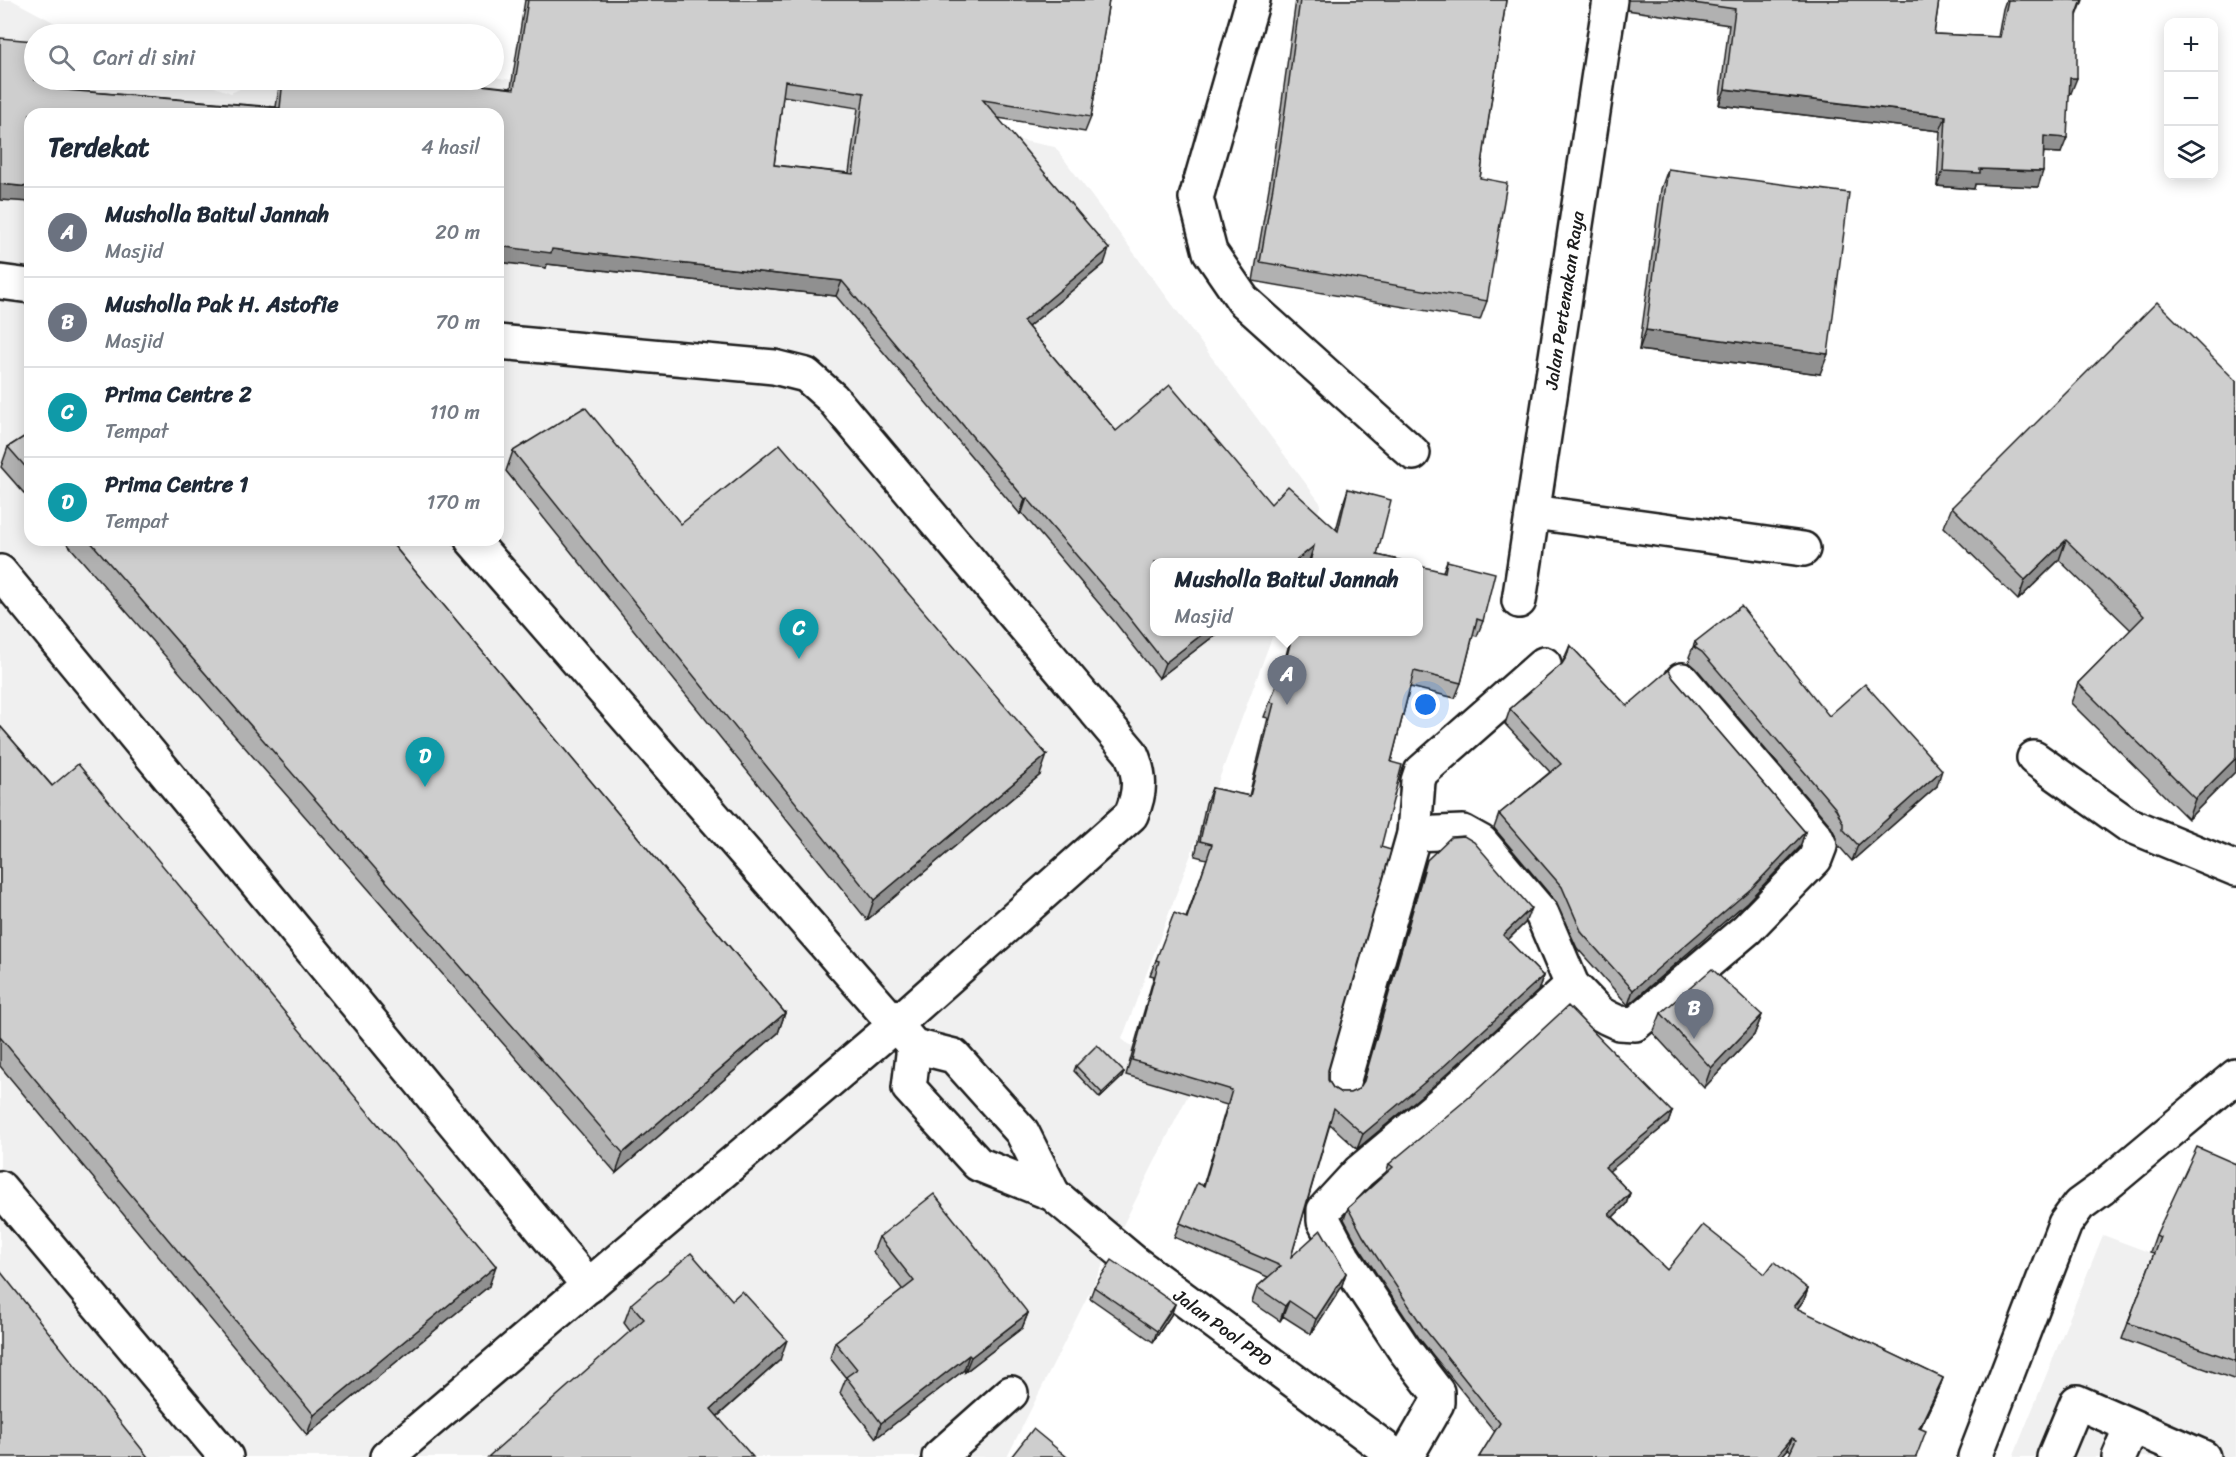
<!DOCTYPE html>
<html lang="id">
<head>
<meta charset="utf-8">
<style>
	body { margin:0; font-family:Sriracha,sans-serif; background:#f6f6f7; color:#1f2937 }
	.controls { position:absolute; right:18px; top:18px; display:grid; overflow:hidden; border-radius:12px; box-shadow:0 3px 15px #0003 }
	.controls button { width:54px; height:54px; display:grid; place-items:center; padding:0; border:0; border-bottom:2px solid #e0e1e3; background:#fff; color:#1f2937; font:30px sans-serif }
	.you { position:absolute; left:1426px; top:705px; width:21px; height:21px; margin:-15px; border:4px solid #fff; border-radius:50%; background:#1a73e8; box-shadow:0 0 0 9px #1a73e833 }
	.badge { display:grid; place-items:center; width:39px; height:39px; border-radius:50%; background:#1f6fb2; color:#fff; font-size:20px; font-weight:700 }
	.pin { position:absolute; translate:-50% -50px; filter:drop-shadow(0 2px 3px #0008) }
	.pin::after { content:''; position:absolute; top:32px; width:21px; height:18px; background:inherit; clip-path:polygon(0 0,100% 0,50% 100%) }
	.popup { position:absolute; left:1150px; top:558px; width:273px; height:78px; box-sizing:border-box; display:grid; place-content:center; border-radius:12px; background:#fff; filter:drop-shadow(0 2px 4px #0005); font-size:20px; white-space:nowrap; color:#747a83 }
	.popup b { font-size:22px; color:#1f2937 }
	.popup::after { content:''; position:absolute; left:50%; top:100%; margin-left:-12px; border:12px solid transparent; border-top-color:#fff }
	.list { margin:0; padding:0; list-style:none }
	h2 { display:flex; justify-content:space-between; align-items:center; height:78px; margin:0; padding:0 24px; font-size:26px }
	h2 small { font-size:20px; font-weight:400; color:#747a83 }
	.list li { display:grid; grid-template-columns:39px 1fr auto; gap:18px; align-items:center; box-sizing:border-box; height:90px; padding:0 24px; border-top:2px solid #e0e1e3 }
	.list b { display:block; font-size:22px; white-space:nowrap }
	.list p { margin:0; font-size:20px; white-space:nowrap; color:#747a83 }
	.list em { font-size:20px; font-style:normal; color:#747a83 }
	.icon { flex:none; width:33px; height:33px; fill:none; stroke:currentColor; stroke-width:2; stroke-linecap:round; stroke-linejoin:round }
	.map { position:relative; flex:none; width:2236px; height:1457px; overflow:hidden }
	.search { position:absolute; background:#fff; box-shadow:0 3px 15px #0003; left:24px; top:24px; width:480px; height:66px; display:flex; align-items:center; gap:15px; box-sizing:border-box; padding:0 21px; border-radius:33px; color:#747a83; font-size:22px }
	.panel { position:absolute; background:#fff; box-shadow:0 3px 15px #0003; left:24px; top:108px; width:480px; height:438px; border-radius:18px }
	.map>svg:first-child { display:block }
	.built { fill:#f0f0f0; fill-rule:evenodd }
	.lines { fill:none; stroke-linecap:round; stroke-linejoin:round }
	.minor-casing { stroke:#1c1c1c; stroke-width:38 }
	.minor { stroke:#fff; stroke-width:33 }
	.wall { fill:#b1b1b1; stroke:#1c1c1c; stroke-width:1.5; fill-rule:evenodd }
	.shaded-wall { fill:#909090; stroke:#1c1c1c; stroke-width:1.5 }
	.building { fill:#cecece; stroke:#1c1c1c; stroke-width:1.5; fill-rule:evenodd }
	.labels { text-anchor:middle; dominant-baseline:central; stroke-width:5; stroke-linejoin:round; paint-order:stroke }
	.street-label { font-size:18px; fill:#1c1c1c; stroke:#fff }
</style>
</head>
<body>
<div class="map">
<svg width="2236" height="1457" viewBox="0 0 2236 1457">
	<rect width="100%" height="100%" fill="#fff"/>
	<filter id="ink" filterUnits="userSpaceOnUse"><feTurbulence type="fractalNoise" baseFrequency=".0167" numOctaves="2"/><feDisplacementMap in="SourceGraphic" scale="12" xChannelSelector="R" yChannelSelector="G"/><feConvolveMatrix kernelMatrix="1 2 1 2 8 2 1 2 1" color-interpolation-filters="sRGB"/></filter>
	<g filter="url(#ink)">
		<!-- built -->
		<g class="built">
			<path d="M0,0H12L55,23L83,34H34V80H196L231,93L258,80H494V77L670,106L710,80L1055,147L1321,504L1299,562H1155V632H1274L1122,1039L1189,1093L1007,1457H0ZM30,114H498V540H30Z"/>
			<polygon points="2103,1235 2236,1285 2236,1457 2013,1457"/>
		</g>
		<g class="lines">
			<defs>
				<g id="minor">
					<polyline points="1253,0 1196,198 1210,252 1243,300 1413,453"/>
					<polyline points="0,282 30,286"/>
					<polyline points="1533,512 1803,549"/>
					<polyline points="472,540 914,1046 954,1056 1022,1132 1053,1194"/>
					<polyline points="0,572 589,1286"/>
					<path id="s1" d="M1519,601L1610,0"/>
					<polyline points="2034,758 2127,824 2236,869"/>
					<polyline points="1414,834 1463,832 1481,842 1542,914 1572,985 1599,1013 1608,1018 1619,1023 1635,1024 1747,929 1815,859 1820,846 1816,837 1682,680"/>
					<path id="s2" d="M914,1046L909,1088L978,1164L1053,1194L1135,1263L1397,1457"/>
					<polyline points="1341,1090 1414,834 1418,781 1421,772 1544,664"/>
					<polyline points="0,1188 226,1457"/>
					<path d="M387,1457L895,1025L1131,815C1141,792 1141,776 1131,753L832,398L806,375L774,367L498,342"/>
					<polyline points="939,1457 1011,1393"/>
					<polyline points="1406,1457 1437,1403 1437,1392 1404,1349 1343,1257 1324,1221 1324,1210 1359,1172 1450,1096 1572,985"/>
					<polyline points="1975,1457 2065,1224 2079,1205 2101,1189 2236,1076"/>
					<polyline points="2054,1457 2077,1402 2203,1457"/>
					<polyline points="2119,1457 2132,1427"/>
				</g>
			</defs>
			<!-- minor casing -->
			<use href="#minor" class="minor-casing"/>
			<!-- minor -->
			<use href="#minor" class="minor"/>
		</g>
		<!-- wall -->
		<g class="wall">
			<path d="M525,0H1109L1091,117L1085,132L998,118L1104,264L1028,327L1116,431L1271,504L1336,530L1343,504L1348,489L1377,555L1407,562H1309V561L1307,562H1155L1219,632L1159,678L1114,621L1022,513L1020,514L836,296L547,264L546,268L30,114L54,89L276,107L280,80H438L511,88ZM783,96L858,108L849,173L774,165Z"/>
			<polygon points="1296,0 1506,0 1480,178 1487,301 1480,320 1253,281 1274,159"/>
			<polygon points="1628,0 1939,0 1934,34 1998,37 2003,9 2006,0 2083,0 2077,16 2071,93 2069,93 2061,153 2044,152 2038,187 1975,184 1974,189 1937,186 1940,131 1719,105 1729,25 1627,10"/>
			<polygon points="1668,169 1820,374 1639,350 1661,189"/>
			<polygon points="2236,381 2236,771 2188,819 2071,703 2078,683 2131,630 2059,560 2018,600 1944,527 1952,507"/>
			<polygon points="30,433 30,500 1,467 8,447"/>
			<polygon points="513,451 1040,775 867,920 506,471"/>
			<polygon points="64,540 389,540 785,1013 778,1033 616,1173"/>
			<polygon points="1447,561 1483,621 1477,636 1473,635 1461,683 1455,698 1410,687 1391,762 1381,847 1328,1070 1328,1080 1333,1088 1341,1093 1350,1093 1359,1089 1362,1084 1422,874 1427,860 1525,923 1508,940 1543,976 1538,991 1438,1082 1357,1149 1330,1124 1291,1257 1346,1273 1341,1288 1311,1334 1283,1316 1280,1321 1252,1302 1257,1287 1268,1277 1174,1237 1180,1223 1203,1186 1227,1105 1126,1075 1154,976 1150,975 1156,960 1186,918 1207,859 1195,856 1206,803 1212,788 1249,796 1268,718 1264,717 1282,671 1292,632 1419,632"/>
			<polygon points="1695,642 1829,716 1937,786 1852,861 1837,844 1837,838 1830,825 1696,668 1689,662 1690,658 1689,657"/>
			<polygon points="1570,645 1627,706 1673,678 1805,832 1800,847 1747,902 1628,1005 1577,948 1556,902 1494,828 1499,814 1550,772 1505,724 1510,709 1562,664 1564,659"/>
			<polygon points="0,726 489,1286 307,1435 0,1066"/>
			<polygon points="1661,1013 1762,1015 1754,1035 1704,1088 1653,1033"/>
			<polygon points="1076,1066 1124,1072 1122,1077 1100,1098 1074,1071"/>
			<polygon points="1672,1112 1668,1123 1609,1171 1630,1193 1626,1204 1613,1217 1667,1270 1765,1274 1808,1289 1804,1300 1797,1309 1943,1378 1939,1389 1920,1429 1922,1442 1791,1451 1788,1449 1781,1457 1479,1457 1495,1432 1419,1338 1359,1247 1344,1219 1348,1208 1386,1173 1389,1164"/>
			<polygon points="2236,1164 2236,1380 2122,1339 2154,1253 2150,1252 2156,1235"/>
			<polygon points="879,1237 1028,1313 1022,1328 965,1372 964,1370 876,1438 840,1393 846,1378 830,1358 835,1342 903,1290 873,1252"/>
			<polygon points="1094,1287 1175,1304 1171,1315 1153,1342 1090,1298"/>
			<polygon points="631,1304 780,1360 717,1417 630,1331 624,1323"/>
		</g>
		<!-- shaded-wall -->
		<g class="shaded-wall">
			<polygon points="2070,78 2077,78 2071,93 2064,93"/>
			<polygon points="1725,89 1946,116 1940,131 1719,105"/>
			<polygon points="2044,136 2067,138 2061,153 2039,152"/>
			<polygon points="1980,169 2043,171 2038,187 1975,184 1974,189 1937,186 1943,171"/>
			<polygon points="0,184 30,187 30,202 0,200"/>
			<polygon points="498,246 552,249 842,281 836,296 547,264 546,268 498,262"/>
			<polygon points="1109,249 1104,264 1017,336 1023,321"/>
			<polygon points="1646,330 1828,354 1820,374 1639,350"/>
			<polygon points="1027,498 1022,513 1020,514 1025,499"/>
			<polygon points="2066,540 2059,560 2018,600 2025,580"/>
			<polygon points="1314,546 1309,561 1307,562 1294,562"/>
			<polygon points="1205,632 1219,632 1159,678 1165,663"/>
			<polygon points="1047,755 1040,775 867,920 874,900"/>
			<polygon points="2236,758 2236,771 2188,819 2195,799"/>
			<polygon points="1942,770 1937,786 1852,861 1858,845"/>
			<polygon points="1805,832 1800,847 1747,902 1628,1005 1633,990"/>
			<polygon points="1531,908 1525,923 1497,950 1503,935"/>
			<polygon points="1543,976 1538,991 1438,1082 1357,1149 1363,1134"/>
			<polygon points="785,1013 778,1033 616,1173 623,1153"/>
			<polygon points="1762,1015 1754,1035 1704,1088 1711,1068"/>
			<polygon points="1124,1072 1122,1077 1100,1098 1102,1093"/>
			<polygon points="1672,1112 1668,1123 1601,1178 1605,1167"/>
			<polygon points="1630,1193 1626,1204 1605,1225 1609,1214"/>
			<polygon points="496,1266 489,1286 307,1435 314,1415"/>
			<polygon points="1346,1273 1341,1288 1311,1334 1316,1319"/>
			<polygon points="1808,1289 1804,1300 1790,1318 1794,1307"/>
			<polygon points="1289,1301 1283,1316 1280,1321 1285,1306"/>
			<polygon points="1175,1304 1171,1315 1153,1342 1157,1331"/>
			<polygon points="1028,1313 1022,1328 965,1372 971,1357"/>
			<polygon points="787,1340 780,1360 703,1429 711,1409"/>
			<polygon points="969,1355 964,1370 876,1438 881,1423"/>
			<polygon points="1943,1378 1939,1389 1915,1439 1919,1428"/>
			<polygon points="1792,1438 1788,1449 1781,1457 1776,1457"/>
		</g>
		<!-- building -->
		<g class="building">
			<path d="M528,0H1109L1091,117L983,100L1109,249L1023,321L1116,431L1170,385L1271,504L1288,486L1338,531L1348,489L1391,500L1377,555L1407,562H1310L1314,546L1294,562H1155V632H1205L1165,663L1120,606L1027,498L1025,499L842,281L552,249L551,253L498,246V114H30V187L0,184V38L34,41V80H55L54,89L280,108L283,80H438L514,89ZM785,81L864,93L853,174L774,165Z"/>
			<polygon points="1300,0 1506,0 1480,178 1507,183 1487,301 1260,262 1281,140"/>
			<polygon points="1672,0 1939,0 1934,34 2000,37 2008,0 2082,0 2077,14 2077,78 2070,78 2067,138 2044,136 2043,171 1980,169 1980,173 1943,171 1946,116 1725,89 1735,9"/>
			<polygon points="1668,169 1849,193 1828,354 1646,330"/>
			<polygon points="2157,302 2236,381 2236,758 2195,799 2078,683 2144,616 2066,540 2025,580 1952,507"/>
			<polygon points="585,407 681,524 780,444 1047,755 874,900 513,451"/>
			<polygon points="30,433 30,472 8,447"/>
			<polygon points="89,540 389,540 785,1013 623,1153"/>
			<polygon points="1447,561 1495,573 1483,621 1477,619 1461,683 1414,671 1391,762 1402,765 1381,847 1391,850 1328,1070 1328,1080 1333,1088 1341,1093 1350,1093 1359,1089 1364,1081 1427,860 1451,837 1464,836 1474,842 1531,908 1503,935 1543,976 1443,1067 1363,1134 1334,1108 1291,1257 1321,1230 1346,1273 1316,1319 1289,1301 1285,1306 1257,1287 1281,1266 1180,1223 1197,1183 1204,1186 1232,1090 1132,1060 1159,961 1156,960 1174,913 1187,918 1212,844 1200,841 1212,788 1250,796 1274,703 1270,702 1286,660 1293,632 1419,632 1419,566 1445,572"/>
			<polygon points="1741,606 1829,716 1865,684 1942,770 1858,845 1843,829 1843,823 1836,809 1702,652 1694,647 1697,645 1695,642"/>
			<polygon points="1570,645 1627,706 1669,670 1673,678 1805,832 1753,887 1633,990 1582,933 1562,887 1499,814 1561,764 1510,709 1562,664 1567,656"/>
			<polygon points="0,726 52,786 78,764 496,1266 314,1415 0,1037"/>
			<polygon points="1712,969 1762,1015 1711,1068 1661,1013"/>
			<polygon points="1568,1006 1672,1112 1605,1167 1630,1193 1609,1214 1667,1270 1703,1225 1765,1274 1774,1262 1808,1289 1794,1307 1943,1378 1919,1428 1926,1431 1916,1457 1788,1457 1796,1440 1792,1438 1776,1457 1479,1457 1500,1423 1423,1327 1363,1236 1348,1208 1393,1167 1389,1164 1467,1099"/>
			<polygon points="1097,1045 1124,1072 1102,1093 1076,1066"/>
			<polygon points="2197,1147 2236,1164 2236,1361 2128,1323 2160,1237 2156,1235"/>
			<polygon points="934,1194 1028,1313 971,1357 969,1355 881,1423 846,1377 857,1369 835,1342 914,1281 879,1237"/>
			<polygon points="691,1253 732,1300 742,1291 787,1340 711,1409 753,1457 488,1457 644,1319 631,1304"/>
			<polygon points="1112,1260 1175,1304 1157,1331 1094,1287"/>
			<polygon points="0,1271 148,1457 0,1457"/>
			<polygon points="1033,1429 1067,1457 1011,1457"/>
		</g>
	</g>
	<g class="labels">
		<!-- street labels -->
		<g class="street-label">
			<text stroke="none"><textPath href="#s1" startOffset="304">Jalan Pertenakan Raya</textPath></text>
			<text stroke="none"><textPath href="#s2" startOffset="442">Jalan Pool PPD</textPath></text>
		</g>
	</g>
</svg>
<div class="controls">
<button>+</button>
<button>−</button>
<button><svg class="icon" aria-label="layers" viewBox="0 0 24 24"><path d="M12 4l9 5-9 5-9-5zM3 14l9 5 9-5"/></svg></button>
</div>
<div class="you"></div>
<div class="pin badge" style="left:1287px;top:705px;background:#6b7280">A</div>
<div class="popup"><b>Musholla Baitul Jannah</b>Masjid</div>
<div class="pin badge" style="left:1694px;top:1039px;background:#6b7280">B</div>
<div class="pin badge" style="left:799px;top:659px;background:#0f9aa8">C</div>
<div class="pin badge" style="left:425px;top:787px;background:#0f9aa8">D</div>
<div class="search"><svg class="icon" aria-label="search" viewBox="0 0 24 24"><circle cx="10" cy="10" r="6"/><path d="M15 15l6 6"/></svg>Cari di sini</div>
<section class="panel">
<h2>Terdekat<small>4 hasil</small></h2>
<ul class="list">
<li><span class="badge" style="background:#6b7280">A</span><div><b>Musholla Baitul Jannah</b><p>Masjid</p></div><em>20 m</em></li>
<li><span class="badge" style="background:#6b7280">B</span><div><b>Musholla Pak H. Astofie</b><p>Masjid</p></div><em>70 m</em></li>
<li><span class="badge" style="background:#0f9aa8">C</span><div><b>Prima Centre 2</b><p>Tempat</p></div><em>110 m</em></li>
<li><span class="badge" style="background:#0f9aa8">D</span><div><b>Prima Centre 1</b><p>Tempat</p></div><em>170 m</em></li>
</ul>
</section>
</div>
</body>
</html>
